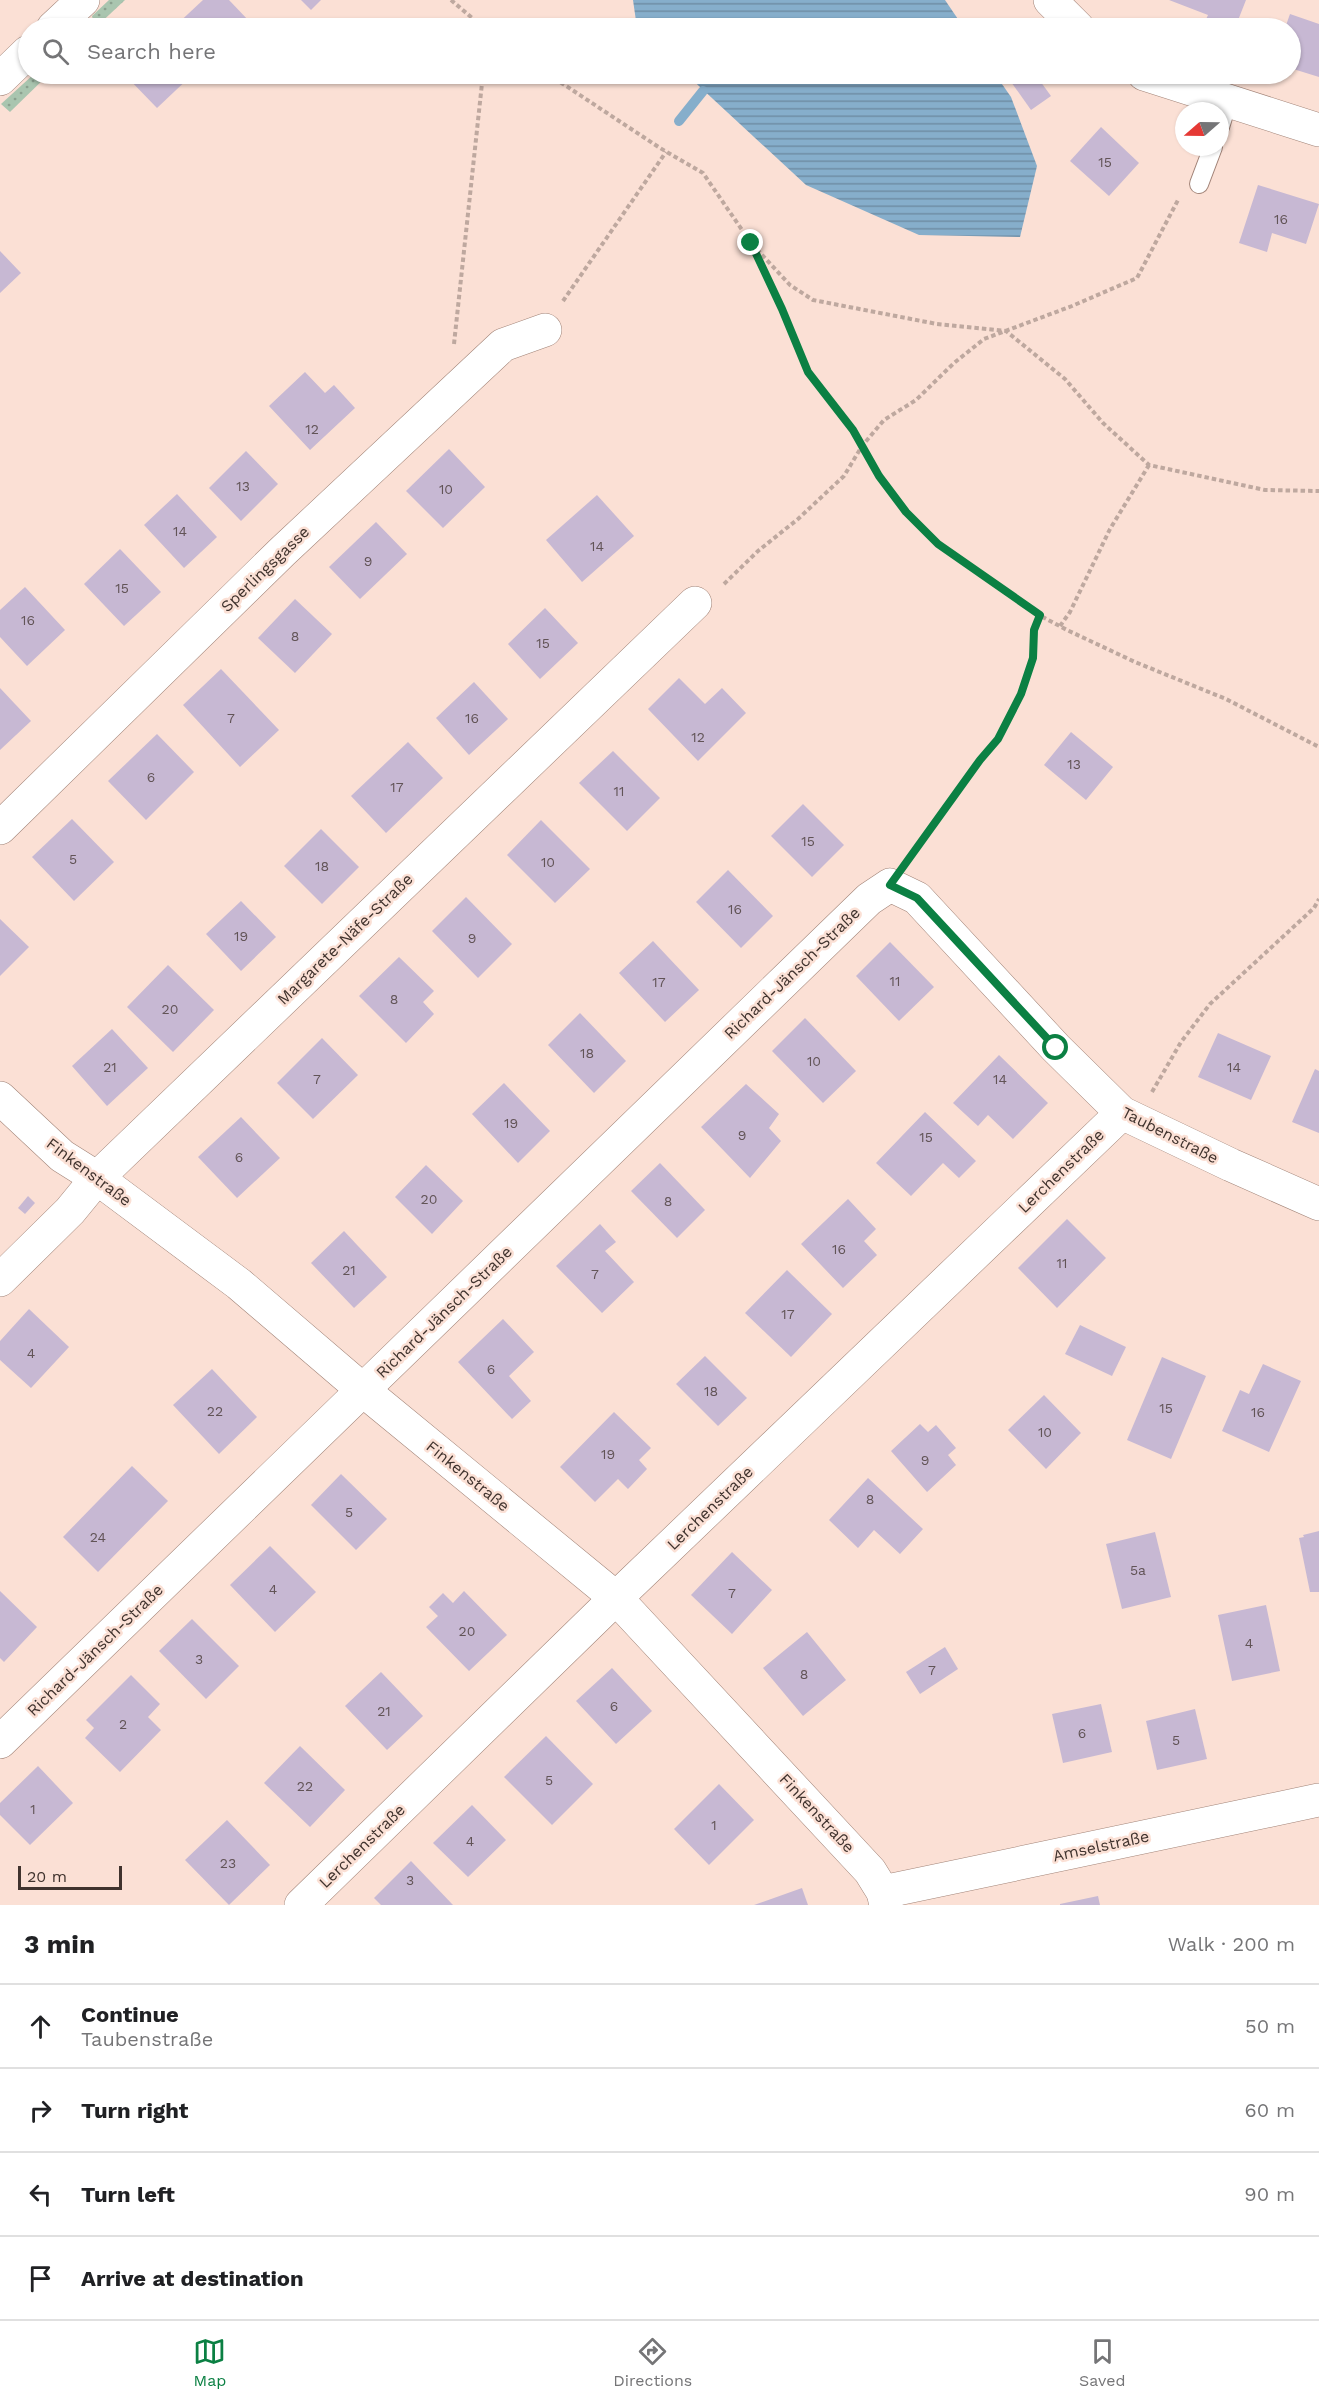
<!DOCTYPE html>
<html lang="en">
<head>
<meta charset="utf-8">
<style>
	body { margin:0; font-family:"Work Sans",sans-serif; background:#f6f6f6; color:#202124 }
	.compass { position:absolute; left:1175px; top:102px; width:54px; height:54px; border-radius:50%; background:#fff; box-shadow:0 2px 4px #0004; rotate:250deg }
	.scale { position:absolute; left:18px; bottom:15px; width:104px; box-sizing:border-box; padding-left:6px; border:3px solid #40332e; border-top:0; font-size:16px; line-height:21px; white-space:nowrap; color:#40332e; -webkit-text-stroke:4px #fbe0d5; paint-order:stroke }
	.stop { position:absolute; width:18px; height:18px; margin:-14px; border:4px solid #0b8043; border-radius:50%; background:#fff }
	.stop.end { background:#0b8043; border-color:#fff; box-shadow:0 2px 6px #0008 }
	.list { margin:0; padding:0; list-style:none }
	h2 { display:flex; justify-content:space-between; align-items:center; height:78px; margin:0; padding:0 24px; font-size:26px }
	h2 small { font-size:20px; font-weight:400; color:#757577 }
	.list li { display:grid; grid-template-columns:39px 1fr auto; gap:18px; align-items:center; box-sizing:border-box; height:84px; padding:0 24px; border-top:2px solid #e0e0e0 }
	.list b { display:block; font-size:22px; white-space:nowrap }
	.list p { margin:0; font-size:20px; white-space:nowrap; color:#757577 }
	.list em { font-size:20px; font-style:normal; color:#757577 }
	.icon { flex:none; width:33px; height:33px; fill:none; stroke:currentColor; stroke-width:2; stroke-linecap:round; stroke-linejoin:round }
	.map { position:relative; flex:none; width:1319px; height:1905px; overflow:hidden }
	.search { position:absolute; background:#fff; box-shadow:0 2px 4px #0004; left:18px; right:18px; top:18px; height:66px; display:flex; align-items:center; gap:15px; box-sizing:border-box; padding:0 21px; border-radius:33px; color:#757577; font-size:22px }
	.sheet { height:414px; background:#fff }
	nav { display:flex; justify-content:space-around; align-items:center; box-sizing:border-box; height:84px; border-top:2px solid #e0e0e0; background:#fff; font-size:16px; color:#757577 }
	nav a { display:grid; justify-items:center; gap:3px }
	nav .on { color:#0b8043 }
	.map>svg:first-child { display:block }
	.grass { fill:url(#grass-dots) }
	.water { fill:url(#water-rules) }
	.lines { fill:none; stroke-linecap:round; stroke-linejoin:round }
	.stream { stroke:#86aecb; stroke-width:10 }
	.building { fill:#c7b8d3 }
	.lane-casing { stroke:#a18377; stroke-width:20 }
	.street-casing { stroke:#a18377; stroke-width:34 }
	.secondary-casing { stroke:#a18377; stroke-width:34 }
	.path { stroke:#bea89f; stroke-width:4; stroke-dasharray:4.5 3; stroke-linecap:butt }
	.lane { stroke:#fff; stroke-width:18 }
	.street { stroke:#fff; stroke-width:33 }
	.secondary { stroke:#fff; stroke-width:33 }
	.route { stroke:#0b8043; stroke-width:8 }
	.labels { text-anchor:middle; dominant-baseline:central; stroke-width:5; stroke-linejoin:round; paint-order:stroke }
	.number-label { font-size:14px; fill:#625457 }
	.street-label { font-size:16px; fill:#40332e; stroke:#fbe0d5 }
</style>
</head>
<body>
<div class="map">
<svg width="1319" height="1905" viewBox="0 0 1319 1905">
	<defs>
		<pattern id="grass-dots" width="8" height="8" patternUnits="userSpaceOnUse" patternTransform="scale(1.5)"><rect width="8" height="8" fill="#a9c5af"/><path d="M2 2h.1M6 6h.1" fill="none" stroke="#8ba18f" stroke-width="1.8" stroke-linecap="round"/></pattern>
		<pattern id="water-rules" width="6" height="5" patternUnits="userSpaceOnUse" patternTransform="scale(1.5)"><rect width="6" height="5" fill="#86aecb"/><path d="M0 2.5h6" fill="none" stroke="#6f8ea5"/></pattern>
	</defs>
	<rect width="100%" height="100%" fill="#fbe0d5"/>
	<!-- grass -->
	<g class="grass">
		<polygon points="109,0 125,0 95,28 92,16"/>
		<polygon points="34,74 49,74 10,112 1,104"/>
	</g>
	<!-- water -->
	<g class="water">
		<polygon points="633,0 945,0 964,28 644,28 636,21"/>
		<polygon points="686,74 995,74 1011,97 1037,166 1020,237 919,235 806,185"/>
	</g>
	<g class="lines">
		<!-- stream -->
		<polyline class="stream" points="679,121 703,91"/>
	</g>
	<!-- building -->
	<g class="building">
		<polygon points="203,0 229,0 249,21 240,28 173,28"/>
		<polygon points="301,0 321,0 311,10"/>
		<polygon points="1169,0 1246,0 1235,28 1202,28 1208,15"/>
		<polygon points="1290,14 1319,24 1319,77 1290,68 1290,28 1285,28"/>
		<polygon points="127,74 193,74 157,108 125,75"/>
		<polygon points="1011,74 1035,74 1051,96 1031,110 1009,79"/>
		<polygon points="1101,127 1139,163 1109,196 1070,161"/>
		<polygon points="1258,185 1319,204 1306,244 1272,233 1267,252 1239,243"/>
		<polygon points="0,251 21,273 0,293"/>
		<polygon points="305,372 325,393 334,385 355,408 310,450 269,406"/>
		<polygon points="449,449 485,487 443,528 406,491"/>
		<polygon points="246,451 278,484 241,521 209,488"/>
		<polygon points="177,494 217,537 184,568 144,525"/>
		<polygon points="597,495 634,536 582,582 546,540"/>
		<polygon points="376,522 407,554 360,599 329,567"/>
		<polygon points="120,549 161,592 124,626 84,584"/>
		<polygon points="25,587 65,630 27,666 0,637 0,610"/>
		<polygon points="295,599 332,634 295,673 258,638"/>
		<polygon points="545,608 578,643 540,679 508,644"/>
		<polygon points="221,669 279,730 240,767 183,705"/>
		<polygon points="679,678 705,704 722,688 746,713 698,761 648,709"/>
		<polygon points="474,682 508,719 469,755 436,718"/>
		<polygon points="0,688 31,721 0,750"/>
		<polygon points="1071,732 1113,767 1086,800 1044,765"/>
		<polygon points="157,734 194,772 146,820 108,781"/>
		<polygon points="408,742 443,778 386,833 351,796"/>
		<polygon points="613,751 660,798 627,831 579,783"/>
		<polygon points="803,804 844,845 812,877 771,836"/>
		<polygon points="72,819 114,862 74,901 32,857"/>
		<polygon points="541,820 590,869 555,903 507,855"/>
		<polygon points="321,829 359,867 322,904 284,866"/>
		<polygon points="728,870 773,916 741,948 696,902"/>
		<polygon points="466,897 512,944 478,978 432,931"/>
		<polygon points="241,901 276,937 241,971 206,934"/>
		<polygon points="0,919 29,947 0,976"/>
		<polygon points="653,941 699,990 665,1022 619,973"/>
		<polygon points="890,942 934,987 899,1021 856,976"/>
		<polygon points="399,957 434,991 423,1002 434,1014 406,1043 359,996"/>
		<polygon points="168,965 214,1010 173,1052 127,1007"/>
		<polygon points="580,1013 626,1061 594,1093 548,1045"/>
		<polygon points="805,1018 856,1071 823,1103 772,1051"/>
		<polygon points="112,1029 148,1068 107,1106 72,1066"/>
		<polygon points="1218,1033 1271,1056 1251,1100 1198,1077"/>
		<polygon points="322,1038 358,1075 313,1119 277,1083"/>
		<polygon points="999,1055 1048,1103 1013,1139 988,1115 978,1126 953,1103"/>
		<polygon points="1315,1069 1319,1071 1319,1133 1292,1122"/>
		<polygon points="504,1083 550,1131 518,1163 472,1114"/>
		<polygon points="746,1084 779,1114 769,1128 781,1141 750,1178 701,1127"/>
		<polygon points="925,1112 976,1161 959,1178 943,1163 911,1196 876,1163"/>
		<polygon points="241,1117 280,1158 237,1198 198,1157"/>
		<polygon points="660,1163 705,1210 677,1238 631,1191"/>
		<polygon points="426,1165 463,1201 432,1234 395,1197"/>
		<polygon points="28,1196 35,1203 25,1214 18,1208"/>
		<polygon points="848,1199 876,1229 864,1241 877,1255 843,1288 801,1244"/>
		<polygon points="1067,1219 1106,1258 1057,1308 1018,1268"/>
		<polygon points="600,1224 616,1242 605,1251 634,1282 602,1313 556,1266"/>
		<polygon points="344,1231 387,1277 354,1308 311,1263"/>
		<polygon points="787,1270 832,1314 791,1357 745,1313"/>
		<polygon points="29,1309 69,1347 31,1388 0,1360 0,1341"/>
		<polygon points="503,1319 534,1352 509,1376 531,1401 512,1419 458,1362"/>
		<polygon points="1080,1325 1126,1347 1112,1376 1065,1354"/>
		<polygon points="705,1356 747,1398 718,1426 676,1384"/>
		<polygon points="1162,1357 1206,1376 1171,1459 1127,1440"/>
		<polygon points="1263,1364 1301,1381 1269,1452 1222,1431 1240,1390 1249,1394"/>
		<polygon points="212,1369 257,1417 219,1454 173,1405"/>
		<polygon points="1044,1395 1081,1433 1046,1469 1008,1430"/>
		<polygon points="614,1412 651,1448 639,1460 647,1469 628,1489 618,1479 595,1502 560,1467"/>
		<polygon points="920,1424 928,1432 936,1425 956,1448 948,1455 956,1465 927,1492 891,1451"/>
		<polygon points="132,1466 168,1501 98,1572 63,1537"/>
		<polygon points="341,1474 387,1519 356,1550 311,1505"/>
		<polygon points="868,1478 923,1529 900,1554 874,1530 858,1548 829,1520"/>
		<polygon points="1319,1531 1319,1592 1310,1592 1299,1538 1304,1537 1303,1535"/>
		<polygon points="1155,1532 1171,1597 1122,1609 1106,1544"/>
		<polygon points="270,1546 316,1592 275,1632 230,1585"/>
		<polygon points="732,1552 772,1590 732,1634 691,1595"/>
		<polygon points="0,1591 37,1627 4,1662 0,1658"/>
		<polygon points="464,1591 507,1635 469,1671 426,1627 438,1616 429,1607 443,1593 453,1603"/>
		<polygon points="1266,1605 1280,1671 1232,1681 1218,1615"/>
		<polygon points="192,1619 239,1666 206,1699 159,1651"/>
		<polygon points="807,1632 846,1680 803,1716 763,1668"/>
		<polygon points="945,1647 958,1669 920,1694 906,1672"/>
		<polygon points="612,1668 652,1711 616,1744 576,1701"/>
		<polygon points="381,1672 423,1716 387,1750 345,1706"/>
		<polygon points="131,1675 160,1704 148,1717 161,1730 120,1772 85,1738 94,1728 86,1720"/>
		<polygon points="1101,1704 1112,1752 1063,1763 1052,1714"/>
		<polygon points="1195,1709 1207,1759 1157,1770 1146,1721"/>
		<polygon points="546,1736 593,1784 552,1825 504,1777"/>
		<polygon points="300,1746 345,1790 310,1827 264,1783"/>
		<polygon points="38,1766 73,1803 30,1845 0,1815 0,1803"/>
		<polygon points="719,1784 754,1820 709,1865 674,1829"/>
		<polygon points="472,1805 506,1840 468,1877 433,1843"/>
		<polygon points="227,1820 270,1865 229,1905 185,1860"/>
		<polygon points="411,1861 453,1905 381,1905 374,1898"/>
		<polygon points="802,1888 808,1905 754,1905"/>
		<polygon points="1098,1896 1100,1905 1060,1905 1060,1904"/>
	</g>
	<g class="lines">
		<defs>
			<g id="lane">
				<polyline points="1220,127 1228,101"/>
				<polyline points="1199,184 1213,147"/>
			</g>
			<g id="street">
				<polyline points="1050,0 1078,28"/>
				<polyline points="1144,74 1319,130"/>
				<polyline points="0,828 282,552 503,345 545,330"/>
				<polyline points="0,1098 62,1156 97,1178 239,1284 364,1391 616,1598 870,1871 883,1892 886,1905"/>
				<polyline points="0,1280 70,1211 97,1178 695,603"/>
				<polyline points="0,1742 869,899 890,885 917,898 1056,1048 1122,1113 1231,1165 1319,1204"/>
				<polyline points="883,1892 1319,1800"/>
				<polyline points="301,1905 616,1598 1122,1113"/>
			</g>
			<g id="secondary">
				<polyline points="53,28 83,0"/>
				<polyline points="0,79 28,52"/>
			</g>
		</defs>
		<!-- lane casing -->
		<use href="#lane" class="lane-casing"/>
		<!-- street casing -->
		<use href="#street" class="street-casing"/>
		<!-- secondary casing -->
		<use href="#secondary" class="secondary-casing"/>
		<!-- path -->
		<g class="path">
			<polyline points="451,0 484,28"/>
			<polyline points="548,74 660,148 703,173 751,243 790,285 813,300 937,324 1006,331 1065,379 1103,423 1149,465 1265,490 1319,491"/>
			<polyline points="753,247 782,309 808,372 853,430 879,476 906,512 938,544 1039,615 1067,630 1135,662 1226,699 1319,747"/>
			<polyline points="563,301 666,152"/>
			<polyline points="454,344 483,74"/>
			<polyline points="724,584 758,551 798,519 844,476 862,446 884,420 916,400 954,363 984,339 1072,306 1137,278 1178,200"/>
			<polyline points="1060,626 1070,612 1110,529 1149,465"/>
			<polyline points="910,857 980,760 998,739 1021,694 1033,658 1034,630 1039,615"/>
			<polyline points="1152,1092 1181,1042 1210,1004 1314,908 1319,899"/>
		</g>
		<!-- lane -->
		<use href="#lane" class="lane"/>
		<!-- street -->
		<use href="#street" class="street"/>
		<!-- secondary -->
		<use href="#secondary" class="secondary"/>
	</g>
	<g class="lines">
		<!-- route -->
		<polyline class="route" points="751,243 782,309 808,372 853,430 879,476 906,512 938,544 1040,615 1034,630 1033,658 1021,694 998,739 980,760 890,885 917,898 1056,1048"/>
	</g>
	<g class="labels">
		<!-- number labels -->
		<g class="number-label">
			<text x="1105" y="162">15</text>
			<text x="1281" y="219">16</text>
			<text x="312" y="429">12</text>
			<text x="243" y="486">13</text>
			<text x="446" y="489">10</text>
			<text x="180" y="531">14</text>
			<text x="597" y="546">14</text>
			<text x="368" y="561">9</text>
			<text x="122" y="588">15</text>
			<text x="28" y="620">16</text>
			<text x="295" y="636">8</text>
			<text x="543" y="643">15</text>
			<text x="231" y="718">7</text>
			<text x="472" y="718">16</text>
			<text x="698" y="737">12</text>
			<text x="1074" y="764">13</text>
			<text x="151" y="777">6</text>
			<text x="397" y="787">17</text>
			<text x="619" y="791">11</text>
			<text x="808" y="841">15</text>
			<text x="73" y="859">5</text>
			<text x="548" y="862">10</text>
			<text x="322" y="866">18</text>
			<text x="735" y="909">16</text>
			<text x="241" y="936">19</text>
			<text x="472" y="938">9</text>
			<text x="895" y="981">11</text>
			<text x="659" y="982">17</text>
			<text x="394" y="999">8</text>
			<text x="170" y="1009">20</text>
			<text x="587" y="1053">18</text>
			<text x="814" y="1061">10</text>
			<text x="110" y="1067">21</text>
			<text x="1234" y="1067">14</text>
			<text x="317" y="1079">7</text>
			<text x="1000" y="1079">14</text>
			<text x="511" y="1123">19</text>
			<text x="742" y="1135">9</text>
			<text x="926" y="1137">15</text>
			<text x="239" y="1157">6</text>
			<text x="429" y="1199">20</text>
			<text x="668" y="1201">8</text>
			<text x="839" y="1249">16</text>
			<text x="1062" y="1263">11</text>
			<text x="349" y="1270">21</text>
			<text x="595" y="1274">7</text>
			<text x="788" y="1314">17</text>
			<text x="31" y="1353">4</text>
			<text x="491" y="1369">6</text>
			<text x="711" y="1391">18</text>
			<text x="1166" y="1408">15</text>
			<text x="215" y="1411">22</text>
			<text x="1258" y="1412">16</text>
			<text x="1045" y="1432">10</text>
			<text x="608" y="1454">19</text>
			<text x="925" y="1460">9</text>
			<text x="870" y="1499">8</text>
			<text x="349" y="1512">5</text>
			<text x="98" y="1537">24</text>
			<text x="1138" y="1570">5a</text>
			<text x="273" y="1589">4</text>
			<text x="732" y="1593">7</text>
			<text x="467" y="1631">20</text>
			<text x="1249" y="1643">4</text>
			<text x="199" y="1659">3</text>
			<text x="932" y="1670">7</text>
			<text x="804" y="1674">8</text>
			<text x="614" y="1706">6</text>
			<text x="384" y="1711">21</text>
			<text x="123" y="1724">2</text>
			<text x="1082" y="1733">6</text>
			<text x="1176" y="1740">5</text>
			<text x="549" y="1780">5</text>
			<text x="305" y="1786">22</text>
			<text x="33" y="1809">1</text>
			<text x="714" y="1825">1</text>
			<text x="470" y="1841">4</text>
			<text x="228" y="1863">23</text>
			<text x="410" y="1880">3</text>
		</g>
		<!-- street labels -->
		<g class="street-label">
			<text transform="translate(265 569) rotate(-44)">Sperlingsgasse</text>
			<text transform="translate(345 939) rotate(-44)">Margarete-Näfe-Straße</text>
			<text transform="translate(792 973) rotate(-44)">Richard-Jänsch-Straße</text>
			<text transform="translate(1170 1135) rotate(27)">Taubenstraße</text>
			<text transform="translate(1061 1171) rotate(-44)">Lerchenstraße</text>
			<text transform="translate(89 1172) rotate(37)">Finkenstraße</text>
			<text transform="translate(444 1312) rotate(-44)">Richard-Jänsch-Straße</text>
			<text transform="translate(468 1476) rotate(39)">Finkenstraße</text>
			<text transform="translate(710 1508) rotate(-44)">Lerchenstraße</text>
			<text transform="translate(95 1650) rotate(-44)">Richard-Jänsch-Straße</text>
			<text transform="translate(817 1813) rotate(47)">Finkenstraße</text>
			<text transform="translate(362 1846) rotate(-44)">Lerchenstraße</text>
			<text transform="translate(1101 1846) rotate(-12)">Amselstraße</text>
		</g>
	</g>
</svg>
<svg class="compass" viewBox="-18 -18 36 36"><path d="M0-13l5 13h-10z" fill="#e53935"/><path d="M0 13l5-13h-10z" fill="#757577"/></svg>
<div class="scale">20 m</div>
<div class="stop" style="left:1056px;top:1048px"></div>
<div class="stop end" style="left:751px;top:243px"></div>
<div class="search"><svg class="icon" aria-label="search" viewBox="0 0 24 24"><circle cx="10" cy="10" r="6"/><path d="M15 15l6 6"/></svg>Search here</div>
</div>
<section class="sheet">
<h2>3 min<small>Walk · 200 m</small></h2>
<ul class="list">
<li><svg class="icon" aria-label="ahead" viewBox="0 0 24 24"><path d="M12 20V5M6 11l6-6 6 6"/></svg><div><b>Continue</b><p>Taubenstraße</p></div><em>50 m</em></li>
<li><svg class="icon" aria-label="right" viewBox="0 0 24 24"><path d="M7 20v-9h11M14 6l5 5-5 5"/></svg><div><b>Turn right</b></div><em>60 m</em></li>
<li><svg class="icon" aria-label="left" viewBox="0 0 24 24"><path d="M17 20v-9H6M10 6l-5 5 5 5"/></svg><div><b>Turn left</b></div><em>90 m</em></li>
<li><svg class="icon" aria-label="arrive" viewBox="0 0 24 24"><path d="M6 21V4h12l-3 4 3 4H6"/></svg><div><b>Arrive at destination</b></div></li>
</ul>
</section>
<nav>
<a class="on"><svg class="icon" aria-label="map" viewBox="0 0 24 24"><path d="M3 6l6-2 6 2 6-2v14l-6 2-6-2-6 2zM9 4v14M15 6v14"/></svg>Map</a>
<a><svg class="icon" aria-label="directions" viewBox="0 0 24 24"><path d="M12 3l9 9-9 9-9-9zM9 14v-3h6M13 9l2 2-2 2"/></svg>Directions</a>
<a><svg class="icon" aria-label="saved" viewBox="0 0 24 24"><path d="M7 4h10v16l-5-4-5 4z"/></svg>Saved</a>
</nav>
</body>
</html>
